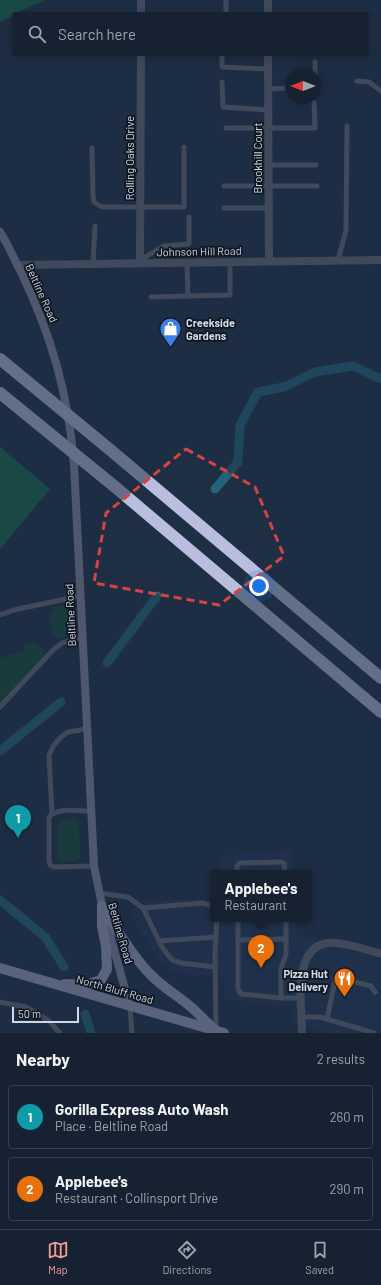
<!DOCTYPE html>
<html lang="en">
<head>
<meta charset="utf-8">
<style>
	body { margin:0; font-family:Barlow,sans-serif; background:#232f3e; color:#f1f3f6 }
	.compass { position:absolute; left:285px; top:68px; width:36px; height:36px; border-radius:50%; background:#162232; box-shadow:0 2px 10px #0003; rotate:270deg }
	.scale { position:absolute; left:12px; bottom:10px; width:67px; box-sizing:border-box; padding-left:4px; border:2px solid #ced9e7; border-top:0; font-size:11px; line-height:14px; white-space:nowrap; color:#ced9e7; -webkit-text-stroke:3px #0f161f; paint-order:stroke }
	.you { position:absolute; left:259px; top:586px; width:14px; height:14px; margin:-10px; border:3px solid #fff; border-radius:50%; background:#1a73e8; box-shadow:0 0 0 6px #1a73e833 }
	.badge { display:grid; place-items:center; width:26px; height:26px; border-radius:50%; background:#f59b99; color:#fff; font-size:13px; font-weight:700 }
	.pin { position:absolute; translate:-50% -33px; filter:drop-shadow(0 1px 2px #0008) }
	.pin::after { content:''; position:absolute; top:21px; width:14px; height:12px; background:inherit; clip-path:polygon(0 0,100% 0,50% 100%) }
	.popup { position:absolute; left:210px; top:870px; width:102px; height:52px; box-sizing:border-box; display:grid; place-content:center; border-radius:4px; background:#162232; filter:drop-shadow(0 1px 3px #0005); font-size:13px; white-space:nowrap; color:#9ea4ac }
	.popup b { font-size:15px; color:#f1f3f6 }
	.popup::after { content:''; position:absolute; left:50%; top:100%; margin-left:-8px; border:8px solid transparent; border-top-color:#162232 }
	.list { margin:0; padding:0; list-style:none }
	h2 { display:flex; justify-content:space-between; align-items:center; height:52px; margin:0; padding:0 16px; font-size:17px }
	h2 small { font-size:13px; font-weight:400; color:#9ea4ac }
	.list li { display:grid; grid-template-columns:26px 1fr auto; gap:12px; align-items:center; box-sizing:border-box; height:64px; margin:0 8px 8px; padding:0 8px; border:1px solid #353f4d; border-radius:4px }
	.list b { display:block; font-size:15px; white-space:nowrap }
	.list p { margin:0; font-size:13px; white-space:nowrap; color:#9ea4ac }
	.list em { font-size:13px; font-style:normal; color:#9ea4ac }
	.icon { flex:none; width:22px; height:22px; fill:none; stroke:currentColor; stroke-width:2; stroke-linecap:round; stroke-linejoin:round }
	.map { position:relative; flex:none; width:381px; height:1033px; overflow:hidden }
	.search { position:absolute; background:#162232; box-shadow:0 2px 10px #0003; left:12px; right:12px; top:12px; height:44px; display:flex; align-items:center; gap:10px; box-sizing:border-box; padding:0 14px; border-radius:4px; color:#9ea4ac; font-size:15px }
	.sheet { height:196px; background:#162232 }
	nav { display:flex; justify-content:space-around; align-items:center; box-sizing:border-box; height:56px; border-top:1px solid #353f4d; background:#162232; font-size:11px; color:#9ea4ac }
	nav a { display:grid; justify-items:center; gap:2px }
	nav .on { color:#f59b99 }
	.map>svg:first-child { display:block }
	.built { fill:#233752 }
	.green { fill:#184d38 }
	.forest { fill:#166a4c }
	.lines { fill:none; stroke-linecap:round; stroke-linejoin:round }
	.canal { stroke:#24647a; stroke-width:9 }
	.service { stroke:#686a77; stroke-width:5 }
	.minor { stroke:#686a77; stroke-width:8 }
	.tertiary { stroke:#686a77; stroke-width:8 }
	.secondary { stroke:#898ca1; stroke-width:8 }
	.primary { stroke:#a2a6c1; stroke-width:10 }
	.motorway { stroke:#b9bede; stroke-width:12 }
	.marked { fill:none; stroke:#d54345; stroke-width:3; stroke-dasharray:8 5; stroke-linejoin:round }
	.labels { text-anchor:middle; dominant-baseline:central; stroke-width:3.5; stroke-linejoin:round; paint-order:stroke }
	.street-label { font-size:11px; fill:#ced9e7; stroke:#0f161f }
	.poi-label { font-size:11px; font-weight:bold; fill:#ced9e7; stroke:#0f161f; text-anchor:start }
</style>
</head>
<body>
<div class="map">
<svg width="381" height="1033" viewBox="0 0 381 1033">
	<rect width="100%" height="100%" fill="#1e2e43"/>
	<!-- built -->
	<g class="built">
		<polygon points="293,849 294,873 219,873 221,856"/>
		<polygon points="213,899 213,919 296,919 297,935 381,959 381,1033 327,1033 295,1024 292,1007 225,999 224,977 175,973 159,960 137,924 131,910 150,901"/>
	</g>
	<!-- green -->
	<g class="green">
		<path d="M60,605L67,609C67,619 70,632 63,639L56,637C49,628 45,609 60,605Z"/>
		<polygon points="35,642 45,651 44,656 0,704 0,658 24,650 23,647"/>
		<polygon points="75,819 79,823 80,858 72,861 60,861 57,857 58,822 61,820"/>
	</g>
	<!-- forest -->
	<g class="forest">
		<polygon points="0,0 45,0 14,14 14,15 0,22"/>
		<polygon points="0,447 50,489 0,549"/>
	</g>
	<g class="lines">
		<!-- canal -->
		<g class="canal">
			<polyline points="215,489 238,462 240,425 258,392 284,387 315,372 353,366 381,379"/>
			<polyline points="107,663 157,596"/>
			<polyline points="0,751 61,702"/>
			<polyline points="0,900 46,938 64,967"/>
			<polyline points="85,1014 91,1033"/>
		</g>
		<!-- service -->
		<g class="service">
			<polyline points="226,0 226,14"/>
			<polyline points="222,54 222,67 268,69"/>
			<polyline points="357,81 369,82 381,91"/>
			<polyline points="222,82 223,107 268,110"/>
			<polyline points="315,87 315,62"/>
			<polyline points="268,89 291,88"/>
			<polyline points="226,128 315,128 314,102"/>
			<polyline points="92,148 93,196 94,202 102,207 184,207 184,147"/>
			<polyline points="268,165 316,165"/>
			<polyline points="224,186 317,186"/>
			<polyline points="224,208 268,208"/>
			<polyline points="140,260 164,246 189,244 189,217"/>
			<polyline points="338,260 346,230 347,126"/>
			<polyline points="187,262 188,296 230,295 230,262"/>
			<polyline points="93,263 95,226"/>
			<polyline points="151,297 188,296"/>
			<polyline points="0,615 14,610 80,596"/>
			<polyline points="0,707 52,651 62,643 82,637"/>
			<path d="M90,811C78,811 58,807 49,817V860L50,865L54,867L94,866"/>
			<polyline points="52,814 49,755 54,745 61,737 68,732 86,729"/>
			<polyline points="237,873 237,866 240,863 281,862 284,863 285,873"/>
			<polyline points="99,893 128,897 143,908 202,903 213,906"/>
			<polyline points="143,908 162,947 172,960 181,963 215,967"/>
			<polyline points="238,919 238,989 241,994 281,998 302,998"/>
			<polyline points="238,940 286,939"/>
			<polyline points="159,941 216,937"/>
			<polyline points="281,998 281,969 286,954 286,919"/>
			<polyline points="0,1002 26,1007 49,1021 60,1033"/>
			<polyline points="130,1007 132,1033"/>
			<polyline points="302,1017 320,1017 374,1033"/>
			<polyline points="327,1019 335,981 339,978 371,986 375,992"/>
			<polyline points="216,1030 215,952 217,919"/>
		</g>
		<!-- minor -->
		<g class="minor">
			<polyline points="268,0 268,14"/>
			<polyline points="141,14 141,0"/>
			<polyline points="268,54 269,261"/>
			<polyline points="140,263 141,54"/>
			<path d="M302,1033C302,1005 290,939 336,943C351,944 367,950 381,954"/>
		</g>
		<!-- tertiary -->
		<polyline class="tertiary" points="17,265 381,260"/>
		<!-- secondary -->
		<path class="secondary" d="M0,232C8,244 14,259 21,272C52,337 68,393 74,464L94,866L103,910L130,1007"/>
		<!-- primary -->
		<g class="primary">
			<path d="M103,910C119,931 131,955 150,974C162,987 177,995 191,1007C198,1013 205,1021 213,1028"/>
			<polyline points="0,968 224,1033"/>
			<polyline points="65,984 85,985 101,980 107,969 106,946 102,926 102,906"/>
		</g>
		<!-- motorway -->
		<g class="motorway">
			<polyline points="0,359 108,448 381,678"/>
			<polyline points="0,393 114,486 381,712"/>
		</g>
	</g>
	<!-- marked area -->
	<path d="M0 0H381V1033H0ZM186,449L255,487L284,556L219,605L94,583L106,513Z" fill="#1e2e43" fill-opacity=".55" fill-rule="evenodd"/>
	<path class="marked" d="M186,449L255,487L284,556L219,605L94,583L106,513Z"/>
	<!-- icons -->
	<defs>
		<symbol id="shop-pin" viewBox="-11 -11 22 30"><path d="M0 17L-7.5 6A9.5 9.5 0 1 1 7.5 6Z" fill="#3f7fe0" stroke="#0f161f"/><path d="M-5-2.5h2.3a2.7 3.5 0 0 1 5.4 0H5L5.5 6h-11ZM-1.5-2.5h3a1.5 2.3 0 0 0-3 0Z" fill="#fff"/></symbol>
		<symbol id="restaurant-pin" viewBox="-11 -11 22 30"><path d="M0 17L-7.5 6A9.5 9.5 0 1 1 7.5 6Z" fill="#e8710a" stroke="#0f161f"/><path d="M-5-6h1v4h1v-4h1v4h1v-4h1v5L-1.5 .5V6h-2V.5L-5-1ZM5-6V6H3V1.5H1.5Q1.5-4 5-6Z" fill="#fff"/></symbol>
	</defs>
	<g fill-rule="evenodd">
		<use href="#shop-pin" x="158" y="316" width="25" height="34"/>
		<use href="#restaurant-pin" x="332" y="966" width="25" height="34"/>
	</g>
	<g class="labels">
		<!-- street labels -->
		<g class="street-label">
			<text transform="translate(129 158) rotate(-90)">Rolling Oaks Drive</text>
			<text transform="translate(257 158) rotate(-90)">Brookhill Court</text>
			<text transform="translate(199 251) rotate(-1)">Johnson Hill Road</text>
			<text transform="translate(42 293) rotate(66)">Beltline Road</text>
			<text transform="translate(70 615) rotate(-93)">Beltline Road</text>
			<text transform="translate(121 933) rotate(74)">Beltline Road</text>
			<text transform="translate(115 989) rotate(16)">North Bluff Road</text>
		</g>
		<!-- poi labels -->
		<g class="poi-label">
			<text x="186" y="322">Creekside<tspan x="186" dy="13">Gardens</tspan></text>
			<text x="328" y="973" text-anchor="end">Pizza Hut<tspan x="328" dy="13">Delivery</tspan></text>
		</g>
	</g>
</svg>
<svg class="compass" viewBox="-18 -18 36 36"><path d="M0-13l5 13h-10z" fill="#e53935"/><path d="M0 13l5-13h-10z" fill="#9ea4ac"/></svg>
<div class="scale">50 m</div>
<div class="you"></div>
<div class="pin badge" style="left:18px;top:838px;background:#0f9aa8">1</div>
<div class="pin badge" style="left:261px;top:968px;background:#e8710a">2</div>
<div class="popup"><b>Applebee's</b>Restaurant</div>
<div class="search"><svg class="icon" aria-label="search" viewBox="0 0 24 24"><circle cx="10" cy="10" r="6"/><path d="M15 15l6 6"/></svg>Search here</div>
</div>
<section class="sheet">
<h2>Nearby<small>2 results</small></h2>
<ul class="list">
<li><span class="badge" style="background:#0f9aa8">1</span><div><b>Gorilla Express Auto Wash</b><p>Place · Beltline Road</p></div><em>260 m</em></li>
<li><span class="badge" style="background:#e8710a">2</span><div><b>Applebee's</b><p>Restaurant · Collinsport Drive</p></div><em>290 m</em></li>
</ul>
</section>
<nav>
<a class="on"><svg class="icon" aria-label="map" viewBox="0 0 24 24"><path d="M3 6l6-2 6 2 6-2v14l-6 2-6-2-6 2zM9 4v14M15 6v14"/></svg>Map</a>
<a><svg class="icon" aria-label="directions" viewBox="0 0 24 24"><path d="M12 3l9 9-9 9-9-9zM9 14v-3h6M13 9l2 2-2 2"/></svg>Directions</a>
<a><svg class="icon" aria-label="saved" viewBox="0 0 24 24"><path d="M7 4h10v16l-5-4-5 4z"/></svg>Saved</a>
</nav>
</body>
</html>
